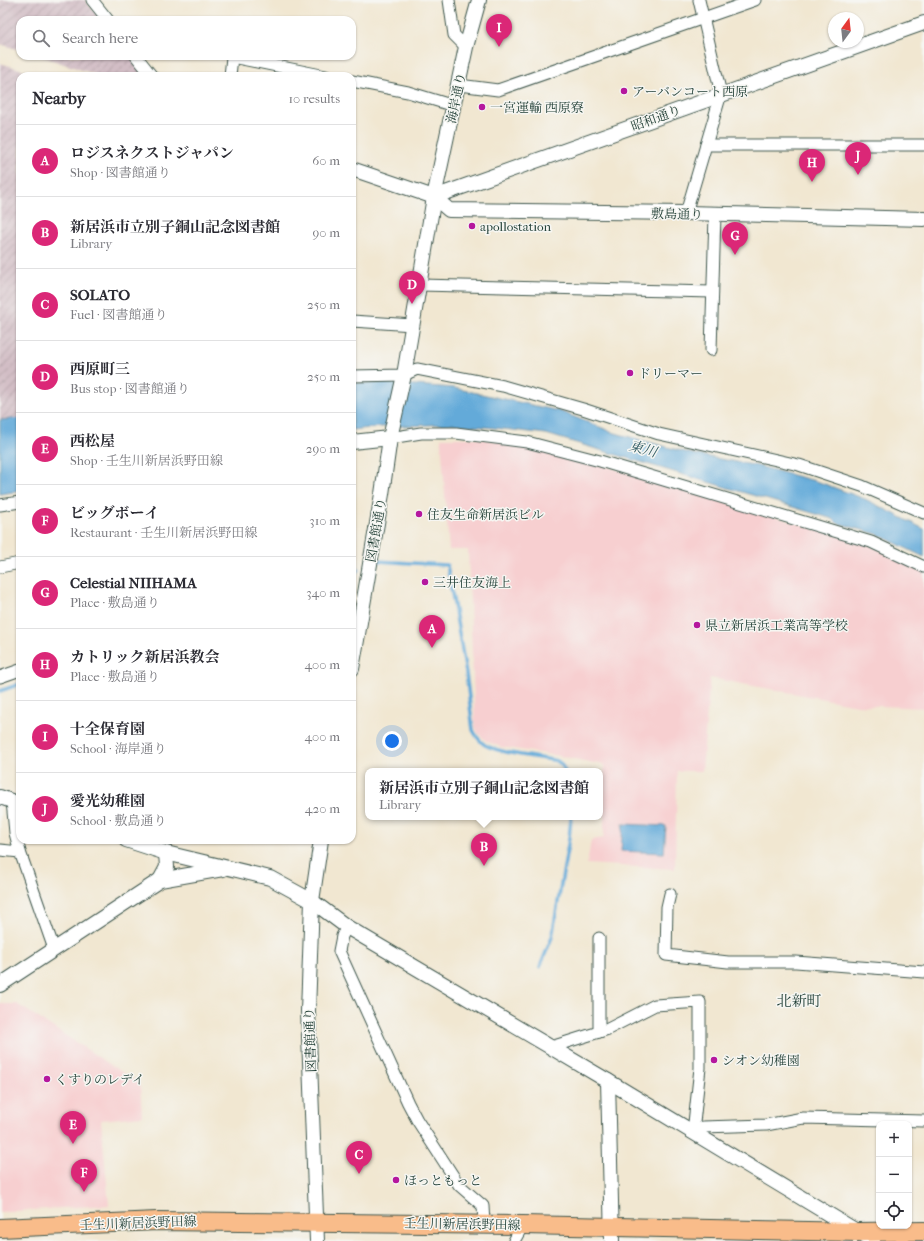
<!DOCTYPE html>
<html lang="en">
<head>
<meta charset="utf-8">
<style>
	body { margin:0; font-family:"IM FELL French Canon","Noto Serif JP",serif; background:#f2f2f3; color:#2b2b33 }
	.controls { position:absolute; right:12px; bottom:12px; display:grid; overflow:hidden; border-radius:8px; box-shadow:0 1px 3px #0004 }
	.controls button { width:36px; height:36px; display:grid; place-items:center; padding:0; border:0; border-bottom:1px solid #e1e1e2; background:#fff; color:#2b2b33; font:20px sans-serif }
	.compass { position:absolute; left:828px; top:12px; width:36px; height:36px; border-radius:50%; background:#fff; box-shadow:0 1px 3px #0004; rotate:15deg }
	.you { position:absolute; left:392px; top:741px; width:14px; height:14px; margin:-10px; border:3px solid #fff; border-radius:50%; background:#1a73e8; box-shadow:0 0 0 6px #1a73e833 }
	.badge { display:grid; place-items:center; width:26px; height:26px; border-radius:50%; background:#db2777; color:#fff; font-size:13px; font-weight:700 }
	.pin { position:absolute; translate:-50% -33px; filter:drop-shadow(0 1px 2px #0008) }
	.pin::after { content:''; position:absolute; top:21px; width:14px; height:12px; background:inherit; clip-path:polygon(0 0,100% 0,50% 100%) }
	.popup { position:absolute; left:365px; top:768px; width:238px; height:52px; box-sizing:border-box; display:grid; place-content:center; border-radius:8px; background:#fff; filter:drop-shadow(0 1px 3px #0005); font-size:13px; white-space:nowrap; color:#7c7c81 }
	.popup b { font-size:15px; color:#2b2b33 }
	.popup::after { content:''; position:absolute; left:50%; top:100%; margin-left:-8px; border:8px solid transparent; border-top-color:#fff }
	.list { margin:0; padding:0; list-style:none }
	h2 { display:flex; justify-content:space-between; align-items:center; height:52px; margin:0; padding:0 16px; font-size:17px }
	h2 small { font-size:13px; font-weight:400; color:#7c7c81 }
	.list li { display:grid; grid-template-columns:26px 1fr auto; gap:12px; align-items:center; box-sizing:border-box; height:72px; padding:0 16px; border-top:1px solid #e1e1e2 }
	.list b { display:block; font-size:15px; white-space:nowrap }
	.list p { margin:0; font-size:13px; white-space:nowrap; color:#7c7c81 }
	.list em { font-size:13px; font-style:normal; color:#7c7c81 }
	.icon { flex:none; width:22px; height:22px; fill:none; stroke:currentColor; stroke-width:2; stroke-linecap:round; stroke-linejoin:round }
	.map { position:relative; flex:none; width:924px; height:1241px; overflow:hidden }
	.search { position:absolute; background:#fff; box-shadow:0 1px 3px #0004; left:16px; top:16px; width:340px; height:44px; display:flex; align-items:center; gap:10px; box-sizing:border-box; padding:0 14px; border-radius:12px; color:#7c7c81; font-size:15px }
	.panel { position:absolute; background:#fff; box-shadow:0 1px 3px #0004; left:16px; top:72px; width:340px; height:772px; border-radius:12px }
	.map>svg:first-child { display:block }
	.built { fill:#f7cfd0 }
	.industrial { fill:url(#industrial-furrows) }
	.water { fill:#63aad9; stroke:#417486 }
	.lines { fill:none; stroke-linecap:round; stroke-linejoin:round }
	.stream { stroke:#63aad9; stroke-width:3.5 }
	.minor-casing { stroke:#3e564c; stroke-width:13 }
	.tertiary-casing { stroke:#3e564c; stroke-width:16 }
	.primary-casing { stroke:#3e564c; stroke-width:20 }
	.minor { stroke:#fff; stroke-width:11 }
	.tertiary { stroke:#fff; stroke-width:14 }
	.primary { stroke:#f9bc8a; stroke-width:18 }
	.poi-dot { fill:#b5179e; stroke:#f6f6f2; stroke-width:1.5 }
	.labels { text-anchor:middle; dominant-baseline:central; stroke-width:3; stroke-linejoin:round; paint-order:stroke }
	.poi-label { font-size:13px; fill:#1f3d34; stroke:#f6f6f2; text-anchor:start }
	.street-label { font-size:13px; fill:#1f3d34; stroke:#f6f6f2 }
	.water-label { font-size:14px; font-style:italic; fill:#335e66; stroke:#f6f6f2 }
	.quarter-label { font-size:15px; fill:#1f3d34; stroke:#f6f6f2 }
</style>
</head>
<body>
<div class="map">
<svg width="924" height="1241" viewBox="0 0 924 1241">
	<defs>
		<pattern id="industrial-furrows" width="10" height="10" patternUnits="userSpaceOnUse"><rect width="10" height="10" fill="#d2bdc5"/><path d="M-1 1l2-2M0 10L10 0M9 11l2-2" fill="none" stroke="#aa9ba1"/></pattern>
	</defs>
	<rect width="100%" height="100%" fill="#f6f6f2"/>
	<filter id="ink" filterUnits="userSpaceOnUse"><feTurbulence type="fractalNoise" baseFrequency=".025" numOctaves="2"/><feDisplacementMap in="SourceGraphic" scale="8" xChannelSelector="R" yChannelSelector="G"/><feConvolveMatrix kernelMatrix="1 2 1 2 8 2 1 2 1" color-interpolation-filters="sRGB"/></filter>
	<filter id="wash" filterUnits="userSpaceOnUse"><feTurbulence type="fractalNoise" baseFrequency=".012" numOctaves="4" result="noise"/><feDisplacementMap in="SourceGraphic" scale="16" xChannelSelector="R" yChannelSelector="G"/><feGaussianBlur stdDeviation="0.9" result="paint"/><feColorMatrix in="noise" values="0 0 0 0 0 0 0 0 0 0 0 0 0 0 0 0 0 1.4 0 .05"/><feComposite in="paint" operator="in"/></filter>
	<g filter="url(#wash)">
		<rect width="100%" height="100%" fill="#f1e7d1"/>
		<!-- built -->
		<g class="built">
			<polygon points="441,438 475,438 511,443 585,460 870,545 924,571 924,708 857,705 710,678 702,771 677,771 675,869 587,864 591,840 604,838 604,765 559,756 501,747 486,741 478,733 475,726 468,550 449,550"/>
			<polygon points="0,1004 17,1004 140,1084 142,1116 101,1120 109,1205 0,1212"/>
		</g>
		<!-- industrial -->
		<g class="industrial">
			<polygon points="0,0 85,0 101,20 20,20 20,50 0,44"/>
			<polygon points="40,56 130,56 146,76 100,76"/>
			<polygon points="0,63 43,76 20,76 20,418 0,420"/>
		</g>
		<!-- water -->
		<g class="water">
			<polygon points="352,383 389,383 454,388 559,411 615,433 693,454 758,466 819,482 865,499 924,529 924,557 877,534 837,523 833,519 546,434 495,428 452,424 379,427 352,430"/>
			<polygon points="20,418 20,491 0,494 0,420"/>
			<polygon points="623,824 666,826 664,853 621,851"/>
		</g>
		<g class="lines">
			<!-- stream -->
			<g class="stream">
				<path d="M377,561L447,565L466,673L473,730C476,736 479,741 485,745C502,754 537,757 557,761L561,764L565,771"/>
				<polyline points="352,573 359,570"/>
				<polyline points="0,691 20,684"/>
				<polyline points="540,967 552,937 569,838 571,817"/>
			</g>
		</g>
	</g>
	<g filter="url(#ink)">
		<g class="lines">
			<defs>
				<g id="minor">
					<polyline points="92,0 108,20"/>
					<polyline points="449,0 454,35 466,47"/>
					<polyline points="699,0 721,94 706,145"/>
					<polyline points="136,56 152,76"/>
					<polyline points="230,76 232,57 326,76"/>
					<polyline points="352,81 408,92 454,106"/>
					<polyline points="459,85 498,90 755,0"/>
					<polyline points="686,213 706,145 924,145"/>
					<polyline points="420,285 712,292"/>
					<polyline points="352,321 413,325"/>
					<polyline points="711,350 715,215"/>
					<polyline points="352,376 404,375 417,369 503,386 583,409 659,434 799,465 862,486 924,513"/>
					<polyline points="390,438 421,433 456,433 527,442 600,461 871,542 924,567"/>
					<polyline points="0,505 20,502"/>
					<polyline points="0,567 20,563"/>
					<polyline points="0,677 20,670"/>
					<polyline points="12,801 15,833 20,852"/>
					<polyline points="0,850 20,852 54,949"/>
					<polyline points="670,894 667,907 666,955 728,962 796,962 924,972"/>
					<polyline points="347,927 342,936 339,951 408,1103 417,1120 459,1185 483,1206 484,1224"/>
					<polyline points="599,1032 608,1029 655,1005 700,1002 700,1068 693,1132"/>
					<polyline points="551,1047 599,1032 599,938"/>
					<polyline points="693,1132 703,1127 766,1125 803,1118 924,1121"/>
					<polyline points="514,1241 523,1225"/>
				</g>
				<g id="tertiary">
					<polyline points="352,169 434,197 449,210 686,213 924,219"/>
					<polyline points="434,197 924,23"/>
					<polyline points="352,442 390,438"/>
					<polyline points="352,669 382,494 390,438 404,375 434,197 466,47 479,0"/>
					<polyline points="0,797 20,804"/>
					<polyline points="126,840 166,853 270,878 312,901 347,927 608,1081 873,1241"/>
					<polyline points="160,880 167,867 166,853"/>
					<polyline points="0,985 160,880 223,869"/>
					<polyline points="608,1081 612,1241"/>
					<polyline points="317,1241 308,1011 312,901 321,840"/>
				</g>
				<polyline id="primary" points="0,1228 157,1221 523,1225 858,1232 924,1231"/>
			</defs>
			<!-- minor casing -->
			<use href="#minor" class="minor-casing"/>
			<!-- tertiary casing -->
			<use href="#tertiary" class="tertiary-casing"/>
			<!-- primary casing -->
			<use href="#primary" class="primary-casing"/>
			<!-- minor -->
			<use href="#minor" class="minor"/>
			<!-- tertiary -->
			<use href="#tertiary" class="tertiary"/>
			<!-- primary -->
			<use href="#primary" class="primary"/>
		</g>
	</g>
	<!-- markers -->
	<g class="poi-dot">
		<circle cx="624" cy="91" r="4"/>
		<circle cx="482" cy="107" r="4"/>
		<circle cx="472" cy="226" r="4"/>
		<circle cx="630" cy="373" r="4"/>
		<circle cx="419" cy="514" r="4"/>
		<circle cx="425" cy="582" r="4"/>
		<circle cx="697" cy="625" r="4"/>
		<circle cx="714" cy="1060" r="4"/>
		<circle cx="47" cy="1079" r="4"/>
		<circle cx="396" cy="1180" r="4"/>
	</g>
	<g class="labels">
		<!-- poi labels -->
		<g class="poi-label">
			<text x="632" y="91">アーバンコート西原</text>
			<text x="490" y="107">一宮運輸 西原寮</text>
			<text x="480" y="226">apollostation</text>
			<text x="638" y="373">ドリーマー</text>
			<text x="427" y="514">住友生命新居浜ビル</text>
			<text x="433" y="582">三井住友海上</text>
			<text x="705" y="625">県立新居浜工業高等学校</text>
			<text x="722" y="1060">シオン幼稚園</text>
			<text x="55" y="1079">くすりのレデイ</text>
			<text x="404" y="1180">ほっともっと</text>
		</g>
		<!-- street labels -->
		<g class="street-label">
			<text transform="translate(456 98) rotate(-78)">海岸通り</text>
			<text transform="translate(656 118) rotate(-20)">昭和通り</text>
			<text transform="translate(677 214) rotate(1)">敷島通り</text>
			<text transform="translate(376 530) rotate(-80)">図書館通り</text>
			<text transform="translate(310 1040) rotate(-92)">図書館通り</text>
			<text transform="translate(138 1223) rotate(-2)">壬生川新居浜野田線</text>
			<text transform="translate(462 1224) rotate(1)">壬生川新居浜野田線</text>
		</g>
		<!-- water labels -->
		<g class="water-label">
			<text transform="translate(643 449) rotate(16)">東川</text>
		</g>
		<!-- quarter labels -->
		<g class="quarter-label">
			<text x="799" y="1001">北新町</text>
		</g>
	</g>
</svg>
<div class="controls">
<button>+</button>
<button>−</button>
<button><svg class="icon" aria-label="locate" viewBox="0 0 24 24"><circle cx="12" cy="12" r="6"/><path d="M12 2v4M12 18v4M2 12h4M18 12h4"/></svg></button>
</div>
<svg class="compass" viewBox="-18 -18 36 36"><path d="M0-13l5 13h-10z" fill="#e53935"/><path d="M0 13l5-13h-10z" fill="#7c7c81"/></svg>
<div class="you"></div>
<div class="pin badge" style="left:432px;top:648px">A</div>
<div class="pin badge" style="left:484px;top:866px">B</div>
<div class="popup"><b>新居浜市立別子銅山記念図書館</b>Library</div>
<div class="pin badge" style="left:359px;top:1174px">C</div>
<div class="pin badge" style="left:412px;top:304px">D</div>
<div class="pin badge" style="left:73px;top:1144px">E</div>
<div class="pin badge" style="left:84px;top:1192px">F</div>
<div class="pin badge" style="left:735px;top:255px">G</div>
<div class="pin badge" style="left:812px;top:182px">H</div>
<div class="pin badge" style="left:499px;top:47px">I</div>
<div class="pin badge" style="left:858px;top:175px">J</div>
<div class="search"><svg class="icon" aria-label="search" viewBox="0 0 24 24"><circle cx="10" cy="10" r="6"/><path d="M15 15l6 6"/></svg>Search here</div>
<section class="panel">
<h2>Nearby<small>10 results</small></h2>
<ul class="list">
<li><span class="badge">A</span><div><b>ロジスネクストジャパン</b><p>Shop · 図書館通り</p></div><em>60 m</em></li>
<li><span class="badge">B</span><div><b>新居浜市立別子銅山記念図書館</b><p>Library</p></div><em>90 m</em></li>
<li><span class="badge">C</span><div><b>SOLATO</b><p>Fuel · 図書館通り</p></div><em>250 m</em></li>
<li><span class="badge">D</span><div><b>西原町三</b><p>Bus stop · 図書館通り</p></div><em>250 m</em></li>
<li><span class="badge">E</span><div><b>西松屋</b><p>Shop · 壬生川新居浜野田線</p></div><em>290 m</em></li>
<li><span class="badge">F</span><div><b>ビッグボーイ</b><p>Restaurant · 壬生川新居浜野田線</p></div><em>310 m</em></li>
<li><span class="badge">G</span><div><b>Celestial NIIHAMA</b><p>Place · 敷島通り</p></div><em>340 m</em></li>
<li><span class="badge">H</span><div><b>カトリック新居浜教会</b><p>Place · 敷島通り</p></div><em>400 m</em></li>
<li><span class="badge">I</span><div><b>十全保育園</b><p>School · 海岸通り</p></div><em>400 m</em></li>
<li><span class="badge">J</span><div><b>愛光幼稚園</b><p>School · 敷島通り</p></div><em>420 m</em></li>
</ul>
</section>
</div>
</body>
</html>
